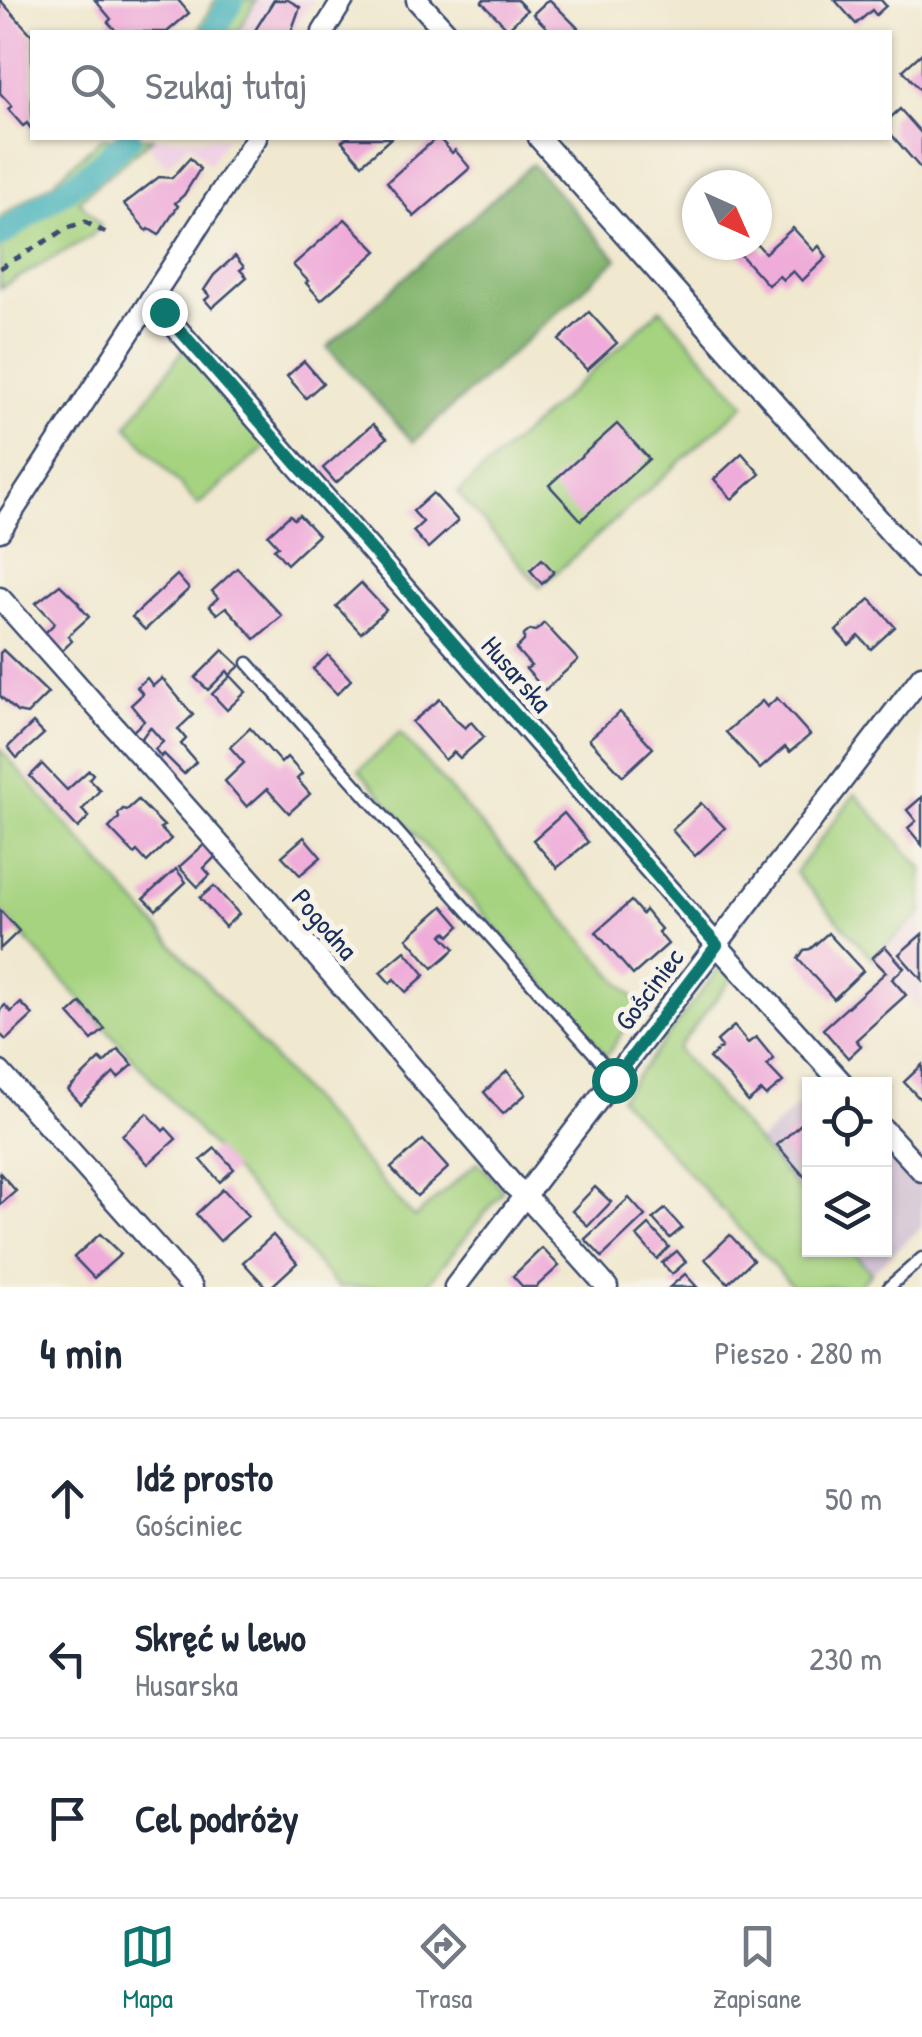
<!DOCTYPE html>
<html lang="pl">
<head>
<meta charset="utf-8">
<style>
	body { margin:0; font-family:"Patrick Hand",sans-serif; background:#f2f2f3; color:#1f2937 }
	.controls { position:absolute; right:30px; bottom:30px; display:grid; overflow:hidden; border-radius:0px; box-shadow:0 2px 8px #0004 }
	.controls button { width:90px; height:90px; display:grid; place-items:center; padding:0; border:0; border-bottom:2px solid #e0e1e3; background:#fff; color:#1f2937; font:50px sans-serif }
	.compass { position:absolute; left:682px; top:170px; width:90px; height:90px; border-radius:50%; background:#fff; box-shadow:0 2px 8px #0004; rotate:135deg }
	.stop { position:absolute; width:30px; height:30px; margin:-22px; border:8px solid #0f766e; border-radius:50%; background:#fff }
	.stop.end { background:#0f766e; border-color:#fff; box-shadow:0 2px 10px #0008 }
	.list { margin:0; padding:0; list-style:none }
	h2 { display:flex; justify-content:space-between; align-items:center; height:130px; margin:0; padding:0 40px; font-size:42px }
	h2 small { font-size:32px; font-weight:400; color:#747a83 }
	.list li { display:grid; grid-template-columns:65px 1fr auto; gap:30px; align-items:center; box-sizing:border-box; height:160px; padding:0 40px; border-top:2px solid #e0e1e3 }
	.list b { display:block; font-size:38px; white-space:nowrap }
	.list p { margin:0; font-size:32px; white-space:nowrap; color:#747a83 }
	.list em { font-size:32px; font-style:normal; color:#747a83 }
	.icon { flex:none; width:55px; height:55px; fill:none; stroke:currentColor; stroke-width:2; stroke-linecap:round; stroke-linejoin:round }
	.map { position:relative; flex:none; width:922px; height:1287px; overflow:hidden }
	.search { position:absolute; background:#fff; box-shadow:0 2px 8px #0004; left:30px; right:30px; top:30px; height:110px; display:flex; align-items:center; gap:25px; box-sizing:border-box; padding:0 35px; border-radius:0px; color:#747a83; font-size:38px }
	.sheet { height:610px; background:#fff }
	nav { display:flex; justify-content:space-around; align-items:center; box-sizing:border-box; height:140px; border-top:2px solid #e0e1e3; background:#fff; font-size:28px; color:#747a83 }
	nav a { display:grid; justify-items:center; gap:5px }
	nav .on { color:#0f766e }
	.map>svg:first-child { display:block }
	.built { fill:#efd0e5 }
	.industrial { fill:#cdbed2 }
	.green { fill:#a6d380; stroke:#60816f; stroke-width:2.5 }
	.forest { fill:#84b56e; stroke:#507266; stroke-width:2.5 }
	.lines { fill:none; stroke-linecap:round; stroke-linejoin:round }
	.canal { stroke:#3fb0b9; stroke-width:25 }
	.building { fill:#efabd9 }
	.lane-casing { stroke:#3b4b6f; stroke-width:15 }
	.street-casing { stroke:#3b4b6f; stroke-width:25 }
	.path { stroke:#3b4b6f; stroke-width:5; stroke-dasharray:8 8; stroke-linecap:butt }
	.lane { stroke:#fff; stroke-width:10 }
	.street { stroke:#fff; stroke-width:20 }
	.route { stroke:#0f766e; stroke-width:12 }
	.labels { text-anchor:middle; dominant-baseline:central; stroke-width:10; stroke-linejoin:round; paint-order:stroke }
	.street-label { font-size:28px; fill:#1b2f5e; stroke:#f7f3e8 }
</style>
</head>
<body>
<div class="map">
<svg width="922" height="1287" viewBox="0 0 922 1287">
	<rect width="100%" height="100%" fill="#f7f3e8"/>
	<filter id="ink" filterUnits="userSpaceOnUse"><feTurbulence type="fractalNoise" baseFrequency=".01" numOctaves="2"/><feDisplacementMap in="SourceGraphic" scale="20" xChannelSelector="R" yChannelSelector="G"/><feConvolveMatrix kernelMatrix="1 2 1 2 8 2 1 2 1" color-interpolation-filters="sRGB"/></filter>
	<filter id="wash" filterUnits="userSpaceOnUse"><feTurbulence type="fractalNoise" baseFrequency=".0048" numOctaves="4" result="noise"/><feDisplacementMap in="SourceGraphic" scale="40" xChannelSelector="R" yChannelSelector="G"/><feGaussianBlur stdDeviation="2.25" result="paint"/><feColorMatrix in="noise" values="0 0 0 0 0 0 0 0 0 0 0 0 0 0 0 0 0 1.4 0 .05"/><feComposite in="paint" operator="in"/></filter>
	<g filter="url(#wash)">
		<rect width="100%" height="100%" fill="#f0e8cf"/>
		<!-- built -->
		<g class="built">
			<polygon points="256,0 313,0 293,32 238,32"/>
			<polygon points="154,138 226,138 209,165 190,142 167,166 146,143"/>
			<polygon points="922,913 922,1012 872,958"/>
		</g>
		<!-- industrial -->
		<g class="industrial">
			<polygon points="809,1095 809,1202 758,1142"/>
			<polygon points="885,1142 922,1185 922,1227 871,1273 851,1250 884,1250"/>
		</g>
		<!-- green -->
		<g class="green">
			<polygon points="215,0 256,0 238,32 197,32"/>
			<polygon points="102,138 153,138 79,200 101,226 91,236 0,288 0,217 52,183"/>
			<polygon points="661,309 745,404 540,587 458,493"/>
			<polygon points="185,348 269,444 198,505 127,426"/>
			<polygon points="400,733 640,1005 607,1056 359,770"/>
			<polygon points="0,749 414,1218 478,1162 503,1191 425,1287 338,1287 0,910"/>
			<polygon points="855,794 922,868 922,913 872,958 795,873"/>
			<polygon points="724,962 735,974 677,1049 809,1202 810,1250 851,1250 871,1273 857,1287 793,1287 620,1098"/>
		</g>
		<!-- forest -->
		<polygon class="forest" points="532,164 617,259 413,442 327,347"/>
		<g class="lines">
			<!-- canal -->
			<g class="canal">
				<polyline points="214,32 232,0"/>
				<polyline points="0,235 88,174 129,138"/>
			</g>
		</g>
		<g id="blocks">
			<!-- building -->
			<g class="building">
				<polygon points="0,0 32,35 32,130 27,123 23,126 8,109 12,106 0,93"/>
				<polygon points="95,0 178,0 189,13 167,32 117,32 108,22 111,19"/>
				<polygon points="274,0 288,0 300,7 291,32 254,32"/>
				<polygon points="483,0 517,0 527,10 508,29 482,2"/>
				<polygon points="548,0 550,0 582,32 551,32 533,14"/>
				<polygon points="835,0 881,0 886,6 876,15 872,10 856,24"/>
				<polygon points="922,53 922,92 903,70"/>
				<polygon points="900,109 922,134 922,170 890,133 890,118"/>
				<polygon points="346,138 391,138 362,164 342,141"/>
				<polygon points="436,138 439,138 452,153 455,150 470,168 414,217 387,182"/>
				<polygon points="190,158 200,169 184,195 175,203 178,206 159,235 149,229 147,231 124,204 159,177 172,178"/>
				<polygon points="345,219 377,251 321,300 306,283 308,281 293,265"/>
				<polygon points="793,228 814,251 819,246 827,257 802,281 793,271 783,280 779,276 768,285 739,253 748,245 758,245 765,253"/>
				<polygon points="235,256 244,267 240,270 247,277 212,308 205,300 210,296 204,290 214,275"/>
				<polygon points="589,312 617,343 587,370 559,340"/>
				<polygon points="304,361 323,383 306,398 287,376"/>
				<polygon points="373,424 387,438 336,483 323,468"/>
				<polygon points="617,424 649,459 581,520 549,485"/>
				<polygon points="742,453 760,474 732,499 714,479"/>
				<polygon points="433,493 458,521 428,548 413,531 423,522 413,511"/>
				<polygon points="290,515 294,519 299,515 318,535 287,564 274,549 278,546 268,535"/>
				<polygon points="542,559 554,572 542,584 530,570"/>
				<polygon points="237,568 282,616 255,639 226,607 217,614 209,606 218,598 212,591"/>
				<polygon points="177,575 189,589 145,630 132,617"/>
				<polygon points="361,583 386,610 361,633 336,606"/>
				<polygon points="60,585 79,603 78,604 89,617 68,636 72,641 60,653 43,635 55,623 36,603"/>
				<polygon points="870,599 895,627 871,649 859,636 849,645 836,631"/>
				<polygon points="544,623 578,660 545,690 526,669 531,666 516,649 524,641 524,635 530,630 536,631"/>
				<polygon points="3,650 48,693 27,714 17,712 0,696 0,653"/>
				<polygon points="223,650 240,666 230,675 227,671 208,690 195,678"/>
				<polygon points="328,655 351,680 337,694 313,669"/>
				<polygon points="231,676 246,692 227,710 212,694"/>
				<polygon points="147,678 153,686 162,678 193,715 178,729 186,739 181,744 196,762 184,774 164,754 161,757 155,749 163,742 150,727 139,742 131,733 144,721 131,705 143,694 137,687"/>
				<polygon points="777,698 810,735 790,752 785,747 760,769 726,732 762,701 767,707"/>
				<polygon points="440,699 456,720 465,728 471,722 484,737 460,758 454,752 445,760 412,722"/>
				<polygon points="620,712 653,748 623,776 589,739"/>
				<polygon points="33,723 44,734 17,758 8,747"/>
				<polygon points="250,728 281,763 287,757 302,774 297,779 310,794 289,813 267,789 247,807 225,781 244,763 230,747"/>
				<polygon points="42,764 67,790 89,770 93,774 89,779 100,790 82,810 89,817 78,828 30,776"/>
				<polygon points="922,797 922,845 908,828 916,821 907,810"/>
				<polygon points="138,800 164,826 160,828 171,839 147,862 137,851 134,854 109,828 119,818 118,814 123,809 127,810"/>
				<polygon points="701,803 725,828 695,856 672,830"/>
				<polygon points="564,813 588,842 557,868 533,840"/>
				<polygon points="304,837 321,857 300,875 282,856"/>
				<polygon points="207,842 218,854 204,868 210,875 198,887 179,867"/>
				<polygon points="176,869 186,882 156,910 144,898"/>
				<polygon points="214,886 239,914 225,927 200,898"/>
				<polygon points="631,901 642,914 645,910 654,921 661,929 658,932 668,944 633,975 596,932"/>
				<polygon points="443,906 460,926 450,936 446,932 442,935 455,949 433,968 407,938"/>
				<polygon points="0,910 19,931 0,949"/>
				<polygon points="828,933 863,971 834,999 798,959 804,950 810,949"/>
				<polygon points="922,934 922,980 899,954"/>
				<polygon points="885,946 904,968 892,979 906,995 856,1040 861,1046 848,1058 823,1029 886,972 872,958"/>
				<polygon points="405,951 425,975 406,992 394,979 390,983 380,972"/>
				<polygon points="21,1003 33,1015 6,1040 0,1034 0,1010 5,1005 11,1012"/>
				<polygon points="81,1003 105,1029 92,1040 69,1014"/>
				<polygon points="734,1026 748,1043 756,1037 774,1059 767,1065 783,1082 766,1096 761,1091 748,1102 730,1078 709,1058 722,1047 717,1041"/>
				<polygon points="118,1049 133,1065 118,1078 114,1073 81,1104 68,1090 100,1059 104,1063"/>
				<polygon points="922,1065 922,1101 904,1082"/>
				<polygon points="507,1071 526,1094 503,1114 484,1092"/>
				<polygon points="147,1113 163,1131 166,1128 176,1139 148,1164 122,1135"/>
				<polygon points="810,1116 810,1183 777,1145"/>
				<polygon points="423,1140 448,1168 417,1196 391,1168"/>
				<polygon points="215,1148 234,1169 220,1182 201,1160"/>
				<polygon points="0,1173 16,1191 0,1205"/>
				<polygon points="595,1187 611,1202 588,1226 572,1211"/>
				<polygon points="223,1189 248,1216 220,1241 196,1214"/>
				<polygon points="629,1198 645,1216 602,1257 585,1239"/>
				<polygon points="665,1209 682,1228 670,1238 653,1219"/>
				<polygon points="649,1225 669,1247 657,1259 637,1236"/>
				<polygon points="100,1234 121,1254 94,1278 74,1257"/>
				<polygon points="273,1235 297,1263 271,1287 266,1287 243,1262"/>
				<polygon points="730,1235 753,1260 728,1283 705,1259"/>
				<polygon points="542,1248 559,1266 536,1287 523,1287 513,1276"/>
				<polygon points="677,1251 686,1262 672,1274 662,1263"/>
				<polygon points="685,1274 697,1287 670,1287"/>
			</g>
		</g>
	</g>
	<g filter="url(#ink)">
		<use href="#blocks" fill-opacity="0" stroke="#3b4b6f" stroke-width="2.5"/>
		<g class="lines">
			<defs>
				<g id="lane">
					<polyline points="248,663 605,1066 614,1079"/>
					<polyline points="889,1287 922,1258"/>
				</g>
				<g id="street">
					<polyline points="417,0 446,32"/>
					<polyline points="323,32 343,0"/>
					<polyline points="539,138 922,568"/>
					<polyline points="151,299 707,934 843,1084"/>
					<polyline points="0,531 256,138"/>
					<polyline points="0,598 257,887 513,1185 525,1195 607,1287"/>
					<polyline points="0,1072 192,1287"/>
					<polyline points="884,1130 922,1171"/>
					<polyline points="455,1287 922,676"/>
				</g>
			</defs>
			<!-- lane casing -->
			<use href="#lane" class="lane-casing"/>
			<!-- street casing -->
			<use href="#street" class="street-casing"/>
			<!-- path -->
			<polyline class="path" points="0,268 68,228 85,222 106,233"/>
			<!-- lane -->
			<use href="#lane" class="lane"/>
			<!-- street -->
			<use href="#street" class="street"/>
		</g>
	</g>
	<g class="lines" filter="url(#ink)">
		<!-- route -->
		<polyline class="route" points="164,312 717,945 614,1080"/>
	</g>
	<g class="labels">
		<!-- street labels -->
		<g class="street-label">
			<text transform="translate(517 674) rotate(49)">Husarska</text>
			<text transform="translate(325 924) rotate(49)">Pogodna</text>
			<text transform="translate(649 989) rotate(-53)">Gościniec</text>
		</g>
	</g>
</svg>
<div class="controls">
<button><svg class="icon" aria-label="locate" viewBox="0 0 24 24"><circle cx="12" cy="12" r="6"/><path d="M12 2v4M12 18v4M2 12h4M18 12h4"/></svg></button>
<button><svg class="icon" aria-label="layers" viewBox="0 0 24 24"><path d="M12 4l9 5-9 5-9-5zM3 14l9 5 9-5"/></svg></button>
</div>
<svg class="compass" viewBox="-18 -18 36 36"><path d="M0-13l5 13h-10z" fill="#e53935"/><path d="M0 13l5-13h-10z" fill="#747a83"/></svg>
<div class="stop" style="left:614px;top:1080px"></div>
<div class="stop end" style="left:164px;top:312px"></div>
<div class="search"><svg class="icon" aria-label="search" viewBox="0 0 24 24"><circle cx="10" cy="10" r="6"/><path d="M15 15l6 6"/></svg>Szukaj tutaj</div>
</div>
<section class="sheet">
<h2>4 min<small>Pieszo · 280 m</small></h2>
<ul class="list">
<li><svg class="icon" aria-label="ahead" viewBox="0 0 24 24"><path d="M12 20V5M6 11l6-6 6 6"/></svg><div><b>Idź prosto</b><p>Gościniec</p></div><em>50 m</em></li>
<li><svg class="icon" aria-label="left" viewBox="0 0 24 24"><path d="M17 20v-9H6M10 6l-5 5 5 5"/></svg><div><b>Skręć w lewo</b><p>Husarska</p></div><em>230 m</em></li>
<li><svg class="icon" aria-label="arrive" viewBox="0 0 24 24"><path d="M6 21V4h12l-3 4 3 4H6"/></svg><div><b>Cel podróży</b></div></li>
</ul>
</section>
<nav>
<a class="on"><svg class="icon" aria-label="map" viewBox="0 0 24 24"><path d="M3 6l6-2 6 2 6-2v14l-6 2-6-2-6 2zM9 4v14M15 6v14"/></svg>Mapa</a>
<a><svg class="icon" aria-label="directions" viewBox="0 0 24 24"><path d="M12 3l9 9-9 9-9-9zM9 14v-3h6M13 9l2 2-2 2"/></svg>Trasa</a>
<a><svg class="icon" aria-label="saved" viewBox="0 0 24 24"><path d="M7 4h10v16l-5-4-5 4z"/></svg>Zapisane</a>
</nav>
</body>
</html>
